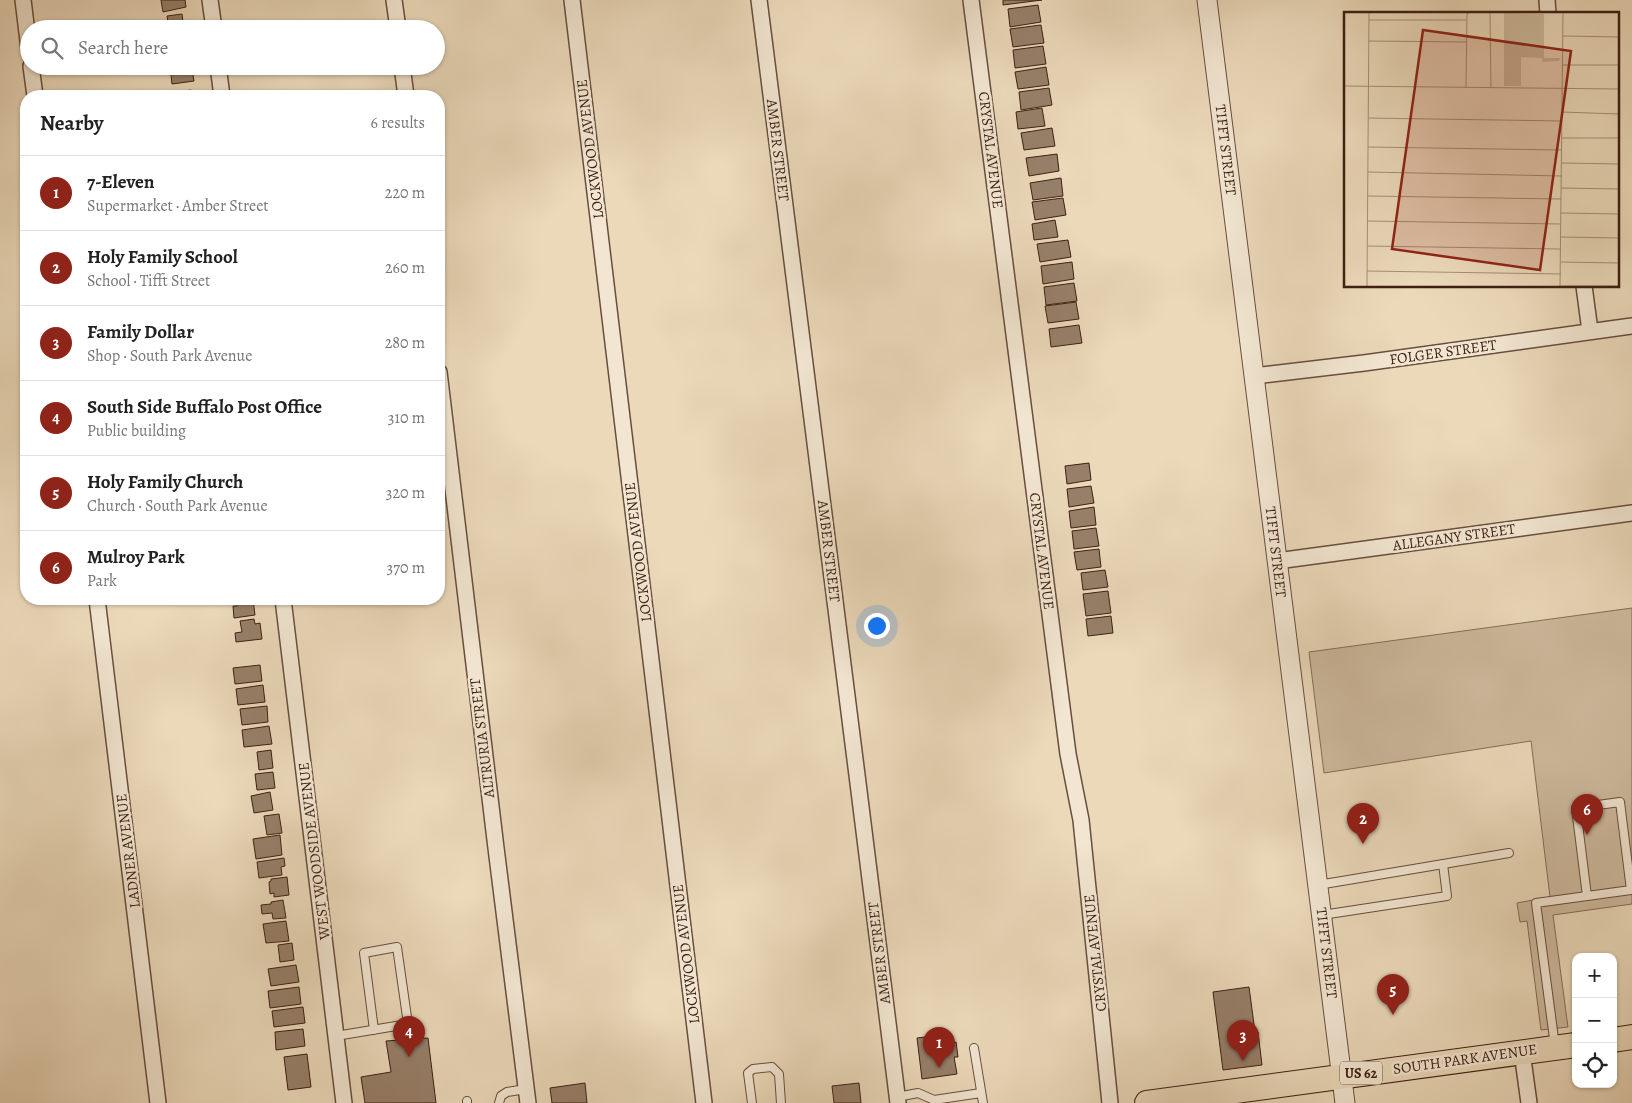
<!DOCTYPE html>
<html lang="en">
<head>
<meta charset="utf-8">
<style>
	body { margin:0; font-family:Alegreya,serif; background:#f2f2f2; color:#222 }
	.controls { position:absolute; right:15px; bottom:15px; display:grid; overflow:hidden; border-radius:10px; box-shadow:0 1px 4px #0004 }
	.controls button { width:45px; height:45px; display:grid; place-items:center; padding:0; border:0; border-bottom:1px solid #e0e0e0; background:#fff; color:#222; font:25px sans-serif }
	.you { position:absolute; left:876px; top:625px; width:18px; height:18px; margin:-12px; border:4px solid #fff; border-radius:50%; background:#1a73e8; box-shadow:0 0 0 8px #1a73e833 }
	.badge { display:grid; place-items:center; width:32px; height:32px; border-radius:50%; background:#8f2418; color:#fff; font-size:16px; font-weight:700 }
	.pin { position:absolute; translate:-50% -41px; filter:drop-shadow(0 1px 2px #0008) }
	.pin::after { content:''; position:absolute; top:26px; width:18px; height:15px; background:inherit; clip-path:polygon(0 0,100% 0,50% 100%) }
	.list { margin:0; padding:0; list-style:none }
	h2 { display:flex; justify-content:space-between; align-items:center; height:65px; margin:0; padding:0 20px; font-size:21px }
	h2 small { font-size:16px; font-weight:400; color:#767676 }
	.list li { display:grid; grid-template-columns:32px 1fr auto; gap:15px; align-items:center; box-sizing:border-box; height:75px; padding:0 20px; border-top:1px solid #e0e0e0 }
	.list b { display:block; font-size:19px; white-space:nowrap }
	.list p { margin:0; font-size:16px; white-space:nowrap; color:#767676 }
	.list em { font-size:16px; font-style:normal; color:#767676 }
	.icon { flex:none; width:28px; height:28px; fill:none; stroke:currentColor; stroke-width:2; stroke-linecap:round; stroke-linejoin:round }
	.map { position:relative; flex:none; width:1632px; height:1103px; overflow:hidden }
	.search { position:absolute; background:#fff; box-shadow:0 1px 4px #0004; left:20px; top:20px; width:425px; height:55px; display:flex; align-items:center; gap:12px; box-sizing:border-box; padding:0 18px; border-radius:28px; color:#767676; font-size:19px }
	.panel { position:absolute; background:#fff; box-shadow:0 1px 4px #0004; left:20px; top:90px; width:425px; height:515px; border-radius:20px }
	.map>svg:first-child { display:block }
	.green { fill:#cdba9e; stroke:#856d58 }
	.building { fill:#97806a; stroke:#3d2013 }
	.lines { fill:none; stroke-linecap:round; stroke-linejoin:round }
	.service-casing { stroke:#684e3d; stroke-width:10 }
	.minor-casing { stroke:#684e3d; stroke-width:18 }
	.tertiary-casing { stroke:#684e3d; stroke-width:21 }
	.primary-casing { stroke:#3d2013; stroke-width:26 }
	.service { stroke:#f2e6d2; stroke-width:8 }
	.minor { stroke:#f2e6d2; stroke-width:15 }
	.tertiary { stroke:#f2e6d2; stroke-width:19 }
	.primary { stroke:#ebd9ba; stroke-width:24 }
	.labels { text-anchor:middle; dominant-baseline:central; stroke-width:5; stroke-linejoin:round; paint-order:stroke }
	.shield { fill:#f2e6d2; stroke:#735b4c; stroke-width:1 }
	.shield-label { font-size:14px; font-weight:bold; fill:#3d2013 }
	.street-label { font-size:15px; fill:#3d2013; stroke:#f2e6d2 }
	.inset-road { fill:none; stroke:#a58f77; stroke-width:1 }
	.view { fill:#8f2418; fill-opacity:0.15; stroke:#8f2418; stroke-width:2.5 }
	.inset-edge { fill:none; stroke:#3d2013; stroke-width:2.5 }
</style>
</head>
<body>
<div class="map">
<svg width="1632" height="1103" viewBox="0 0 1632 1103">
	<rect width="100%" height="100%" fill="#ebd9ba"/>
	<filter id="stains"><feTurbulence type="fractalNoise" baseFrequency=".004" numOctaves="4"/><feColorMatrix values="0 0 0 0 .2 0 0 0 0 .09 0 0 0 0 .02 0 0 0 .5 -.17"/></filter>
	<radialGradient id="worn" r=".72"><stop offset=".6" stop-color="#630" stop-opacity="0"/><stop offset="1" stop-color="#630" stop-opacity=".3"/></radialGradient>
	<!-- green -->
	<polygon class="green" points="1632,608 1632,904 1553,915 1568,1027 1541,1030 1527,921 1520,922 1517,903 1550,897 1531,741 1324,773 1309,652"/>
	<!-- building -->
	<g class="building">
		<polygon points="161,0 185,0 186,7 163,12"/>
		<polygon points="1003,0 1042,0 1003,5"/>
		<polygon points="1038,5 1041,22 1010,27 1008,9"/>
		<polygon points="182,14 184,29 169,29 167,16"/>
		<polygon points="1041,25 1044,43 1013,47 1010,29"/>
		<polygon points="1043,46 1046,64 1015,68 1013,50"/>
		<polygon points="170,66 189,66 190,70 192,69 194,81 172,84"/>
		<polygon points="1046,67 1049,85 1018,89 1015,72"/>
		<polygon points="1049,88 1052,105 1021,110 1019,92"/>
		<polygon points="191,90 192,96 174,96 174,93"/>
		<polygon points="1042,108 1045,126 1018,129 1016,112"/>
		<polygon points="1052,128 1055,146 1024,150 1021,133"/>
		<polygon points="1057,154 1059,171 1029,176 1026,158"/>
		<polygon points="1061,178 1063,196 1033,200 1030,183"/>
		<polygon points="1063,198 1066,215 1035,220 1032,202"/>
		<polygon points="1055,220 1058,237 1034,240 1032,224"/>
		<polygon points="1068,240 1071,257 1040,262 1037,244"/>
		<polygon points="1072,262 1074,279 1043,284 1041,266"/>
		<polygon points="1074,283 1077,301 1046,305 1044,287"/>
		<polygon points="1076,302 1079,319 1048,323 1045,306"/>
		<polygon points="1079,325 1082,343 1051,347 1049,329"/>
		<polygon points="1089,463 1091,480 1067,484 1065,466"/>
		<polygon points="1091,486 1094,503 1069,507 1067,489"/>
		<polygon points="1094,507 1096,525 1071,528 1069,511"/>
		<polygon points="1096,528 1099,546 1074,549 1072,531"/>
		<polygon points="1099,549 1101,567 1077,570 1074,552"/>
		<polygon points="1105,570 1108,587 1083,590 1081,573"/>
		<polygon points="1108,591 1111,613 1086,616 1083,594"/>
		<polygon points="236,599 253,599 255,615 234,618 233,606 237,606"/>
		<polygon points="1111,616 1113,633 1088,636 1086,619"/>
		<polygon points="254,619 255,624 260,623 262,639 236,642 235,633 242,632 240,621"/>
		<polygon points="260,665 262,681 235,684 233,668"/>
		<polygon points="263,685 265,702 238,705 236,689"/>
		<polygon points="267,706 268,722 242,725 240,709"/>
		<polygon points="269,726 272,744 244,747 242,730"/>
		<polygon points="271,750 273,768 259,770 257,752"/>
		<polygon points="273,772 275,788 257,790 255,774"/>
		<polygon points="270,792 273,810 254,813 251,796"/>
		<polygon points="279,814 282,833 267,835 264,816"/>
		<polygon points="280,835 282,855 256,859 253,839"/>
		<polygon points="284,858 285,866 281,867 282,875 259,878 257,862"/>
		<polygon points="287,877 289,895 274,897 274,893 270,894 269,882 271,881 271,879"/>
		<polygon points="283,900 286,918 273,919 272,913 262,914 261,905 271,904 271,902"/>
		<polygon points="286,921 289,941 266,943 263,924"/>
		<polygon points="292,943 294,960 280,962 278,945"/>
		<polygon points="296,965 299,982 271,986 268,969"/>
		<polygon points="299,987 301,1004 270,1008 268,991"/>
		<polygon points="1249,987 1255,1032 1258,1032 1262,1065 1223,1070 1213,992"/>
		<polygon points="303,1007 305,1023 274,1027 272,1011"/>
		<polygon points="303,1029 305,1046 276,1050 275,1032"/>
		<polygon points="951,1034 952,1043 956,1042 958,1057 954,1057 957,1074 922,1079 917,1038"/>
		<polygon points="428,1038 436,1103 365,1103 361,1077 391,1072 386,1041"/>
		<polygon points="307,1054 311,1087 288,1090 284,1057"/>
		<polygon points="585,1083 587,1103 552,1103 550,1088"/>
		<polygon points="859,1083 861,1103 834,1103 832,1086"/>
	</g>
	<g class="lines">
		<defs>
			<g id="service">
				<polygon points="1620,802 1631,890 1587,896 1576,808"/>
				<polyline points="1318,885 1509,853"/>
				<polyline points="1322,915 1447,896 1443,864"/>
				<polyline points="336,1036 408,1024 397,947 364,953 374,1030"/>
				<polyline points="1555,1046 1536,903 1587,896"/>
				<polyline points="974,1048 983,1103"/>
				<polyline points="897,1097 918,1093 934,1100 981,1093"/>
				<polyline points="467,1101 467,1103"/>
				<polyline points="499,1103 501,1096 507,1092 526,1089"/>
				<polyline points="752,1103 748,1073 753,1069 772,1067 779,1074 781,1103"/>
			</g>
			<g id="minor">
				<polyline points="23,0 29,49"/>
				<polyline points="210,0 214,29"/>
				<polyline points="394,0 398,29"/>
				<polyline points="572,0 704,1103"/>
				<polyline points="759,0 858,783 898,1103"/>
				<polyline points="971,0 1068,754 1081,820 1110,1103"/>
				<polyline points="1547,0 1548,14"/>
				<polyline points="31,66 35,96"/>
				<polyline points="218,66 222,96"/>
				<polyline points="402,66 406,96"/>
				<polyline points="1584,286 1590,331"/>
				<polyline points="439,372 496,848 528,1103"/>
				<polyline points="1254,376 1364,363 1632,326"/>
				<polyline points="1277,561 1632,513"/>
				<polyline points="97,599 158,1103"/>
				<polyline points="283,599 344,1103"/>
				<polyline points="1522,1052 1529,1103"/>
			</g>
			<polyline id="tertiary" points="1207,0 1345,1103"/>
			<g id="primary">
				<polyline points="1613,1040 1632,1037"/>
				<polyline points="1147,1103 1576,1045"/>
			</g>
		</defs>
		<!-- service casing -->
		<use href="#service" class="service-casing"/>
		<!-- minor casing -->
		<use href="#minor" class="minor-casing"/>
		<!-- tertiary casing -->
		<use href="#tertiary" class="tertiary-casing"/>
		<!-- primary casing -->
		<use href="#primary" class="primary-casing"/>
		<!-- service -->
		<use href="#service" class="service"/>
		<!-- minor -->
		<use href="#minor" class="minor"/>
		<!-- tertiary -->
		<use href="#tertiary" class="tertiary"/>
		<!-- primary -->
		<use href="#primary" class="primary"/>
	</g>
	<g class="labels">
		<!-- shield labels -->
		<rect class="shield" x="1340" y="1061.5" width="42" height="23" rx="4"/>
		<g class="shield-label">
			<text x="1361" y="1073">US 62</text>
		</g>
		<!-- street labels -->
		<g class="street-label">
			<text transform="translate(590 149) rotate(-97)">LOCKWOOD AVENUE</text>
			<text transform="translate(778 150) rotate(83)">AMBER STREET</text>
			<text transform="translate(991 150) rotate(83)">CRYSTAL AVENUE</text>
			<text transform="translate(1226 150) rotate(83)">TIFFT STREET</text>
			<text transform="translate(1443 352) rotate(-8)">FOLGER STREET</text>
			<text transform="translate(1454 537) rotate(-8)">ALLEGANY STREET</text>
			<text transform="translate(829 551) rotate(83)">AMBER STREET</text>
			<text transform="translate(1042 551) rotate(83)">CRYSTAL AVENUE</text>
			<text transform="translate(638 552) rotate(-97)">LOCKWOOD AVENUE</text>
			<text transform="translate(1276 552) rotate(83)">TIFFT STREET</text>
			<text transform="translate(482 738) rotate(-97)">ALTRURIA STREET</text>
			<text transform="translate(128 851) rotate(-97)">LADNER AVENUE</text>
			<text transform="translate(314 851) rotate(-97)">WEST WOODSIDE AVENUE</text>
			<text transform="translate(879 953) rotate(-97)">AMBER STREET</text>
			<text transform="translate(1095 953) rotate(-96)">CRYSTAL AVENUE</text>
			<text transform="translate(1327 953) rotate(83)">TIFFT STREET</text>
			<text transform="translate(686 954) rotate(-97)">LOCKWOOD AVENUE</text>
			<text transform="translate(1465 1059) rotate(-8)">SOUTH PARK AVENUE</text>
		</g>
	</g>
	<!-- overview -->
	<g transform="translate(1344 12)">
		<rect width="275" height="275" fill="#ebd9ba"/>
		<path d="M160,1L200,2V46H216L215,49L198,50V46L177,45V74H160Z" fill="#cdba9e"/>
		<path class="inset-road" d="M146,0L147,76M25,8H122M219,24L275,25M25,29L122,30M218,53H275M0,74L275,77M122,76L123,2L126,0M218,100L275,102M24,106L218,109M218,126H275M24,135L218,138M218,151L275,152M24,160L218,164M217,176L275,177M24,184L217,187M217,201L275,202M23,209L217,212M217,225L275,226M23,234L217,237M217,250L275,251M23,259L217,262M217,274H275M23,275L25,0M216,275L219,0"/>
		<path class="view" d="M79,18L227,39L196,258L48,237Z"/>
		<rect width="275" height="275" class="inset-edge"/>
	</g>
	<rect width="100%" height="100%" filter="url(#stains)"/>
	<rect width="100%" height="100%" fill="url(#worn)"/>
</svg>
<div class="controls">
<button>+</button>
<button>−</button>
<button><svg class="icon" aria-label="locate" viewBox="0 0 24 24"><circle cx="12" cy="12" r="6"/><path d="M12 2v4M12 18v4M2 12h4M18 12h4"/></svg></button>
</div>
<div class="you"></div>
<div class="pin badge" style="left:939px;top:1068px">1</div>
<div class="pin badge" style="left:1363px;top:844px">2</div>
<div class="pin badge" style="left:1243px;top:1061px">3</div>
<div class="pin badge" style="left:409px;top:1057px">4</div>
<div class="pin badge" style="left:1393px;top:1015px">5</div>
<div class="pin badge" style="left:1587px;top:835px">6</div>
<div class="search"><svg class="icon" aria-label="search" viewBox="0 0 24 24"><circle cx="10" cy="10" r="6"/><path d="M15 15l6 6"/></svg>Search here</div>
<section class="panel">
<h2>Nearby<small>6 results</small></h2>
<ul class="list">
<li><span class="badge">1</span><div><b>7-Eleven</b><p>Supermarket · Amber Street</p></div><em>220 m</em></li>
<li><span class="badge">2</span><div><b>Holy Family School</b><p>School · Tifft Street</p></div><em>260 m</em></li>
<li><span class="badge">3</span><div><b>Family Dollar</b><p>Shop · South Park Avenue</p></div><em>280 m</em></li>
<li><span class="badge">4</span><div><b>South Side Buffalo Post Office</b><p>Public building</p></div><em>310 m</em></li>
<li><span class="badge">5</span><div><b>Holy Family Church</b><p>Church · South Park Avenue</p></div><em>320 m</em></li>
<li><span class="badge">6</span><div><b>Mulroy Park</b><p>Park</p></div><em>370 m</em></li>
</ul>
</section>
</div>
</body>
</html>
